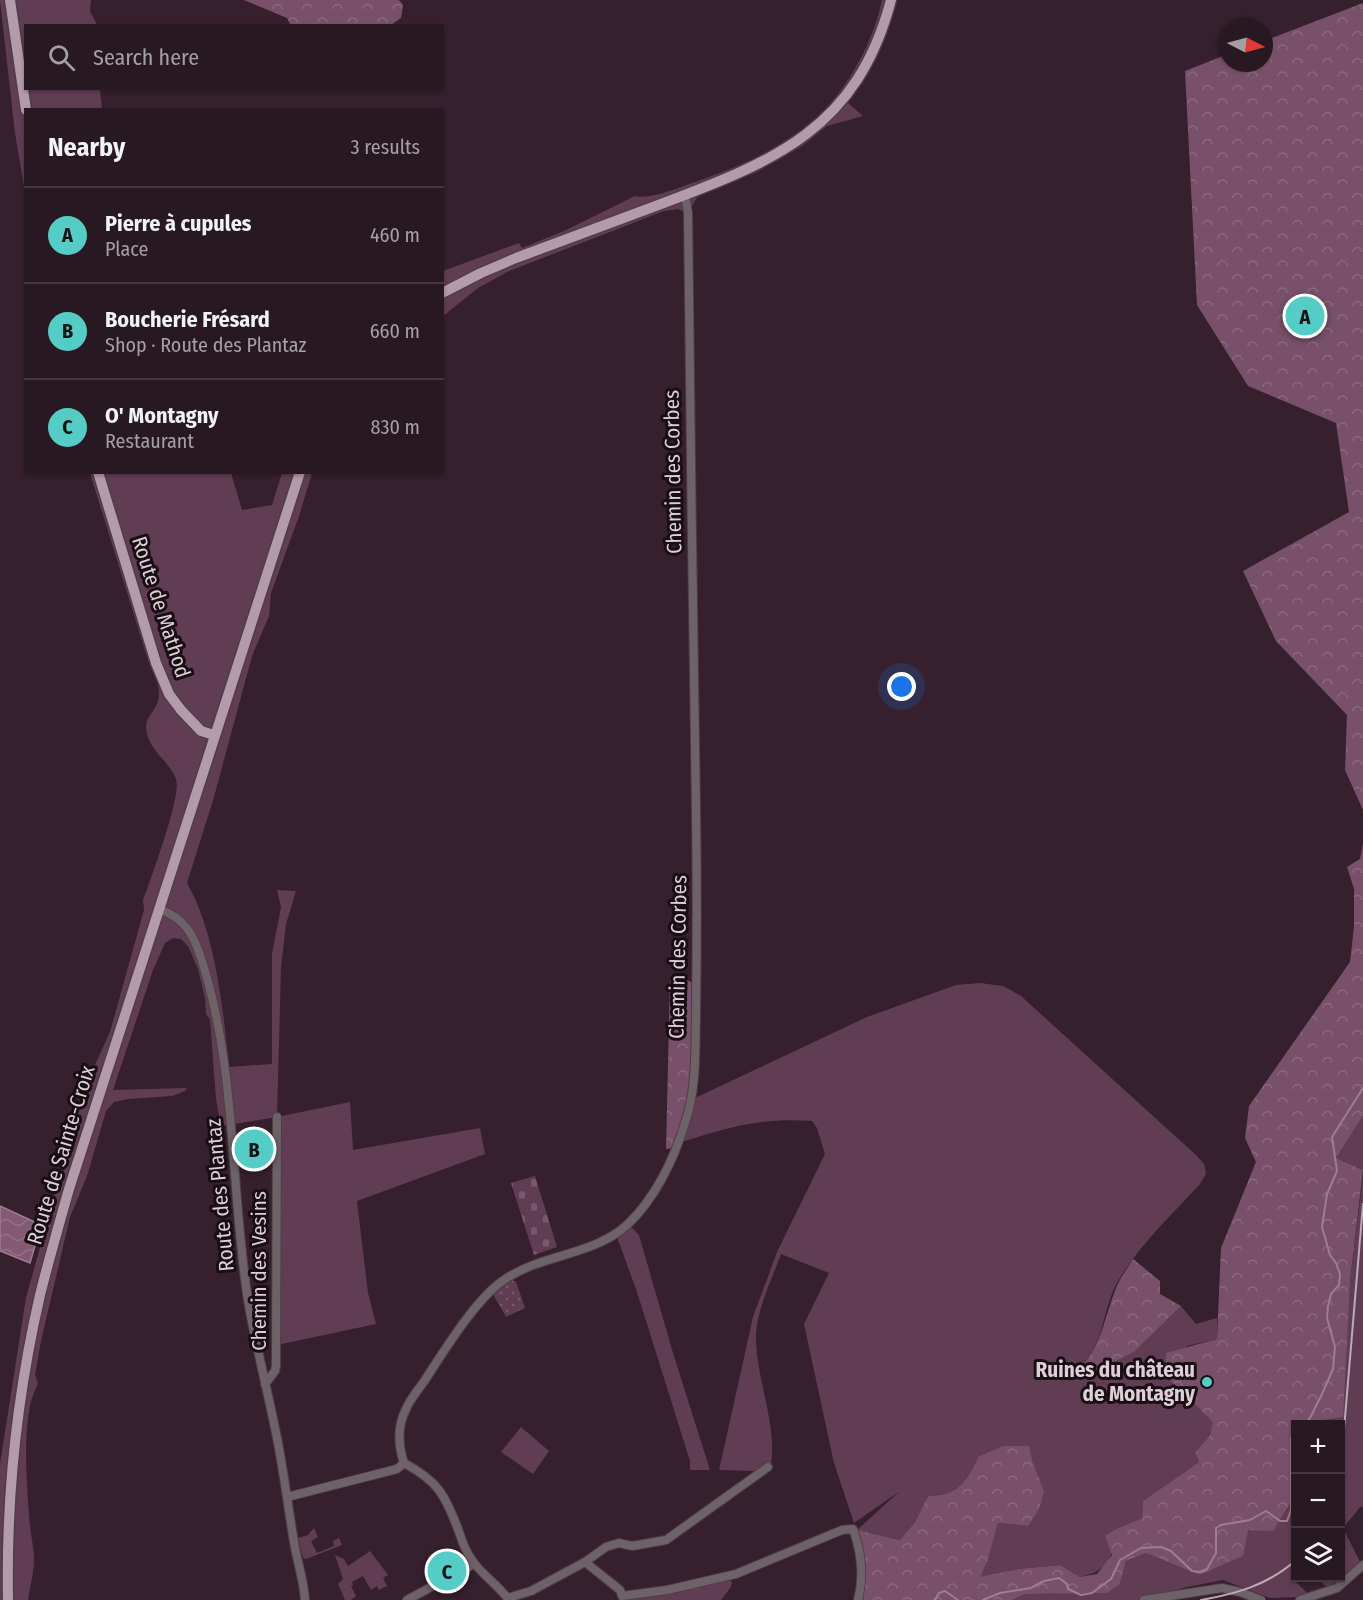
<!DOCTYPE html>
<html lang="en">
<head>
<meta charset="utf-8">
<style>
	body { margin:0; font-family:"Fira Sans Condensed",sans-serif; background:#30212a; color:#f1f3f6 }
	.controls { position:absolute; right:18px; bottom:18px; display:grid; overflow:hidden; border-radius:0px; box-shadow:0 2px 4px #0004 }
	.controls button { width:54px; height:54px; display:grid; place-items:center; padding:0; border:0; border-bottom:2px solid #443740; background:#281822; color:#f1f3f6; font:30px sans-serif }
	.compass { position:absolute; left:1219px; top:18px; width:54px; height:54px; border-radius:50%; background:#281822; box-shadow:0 2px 4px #0004; rotate:96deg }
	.you { position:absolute; left:902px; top:687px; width:21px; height:21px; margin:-15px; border:4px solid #fff; border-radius:50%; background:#1a73e8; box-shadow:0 0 0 9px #1a73e833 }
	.badge { display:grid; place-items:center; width:39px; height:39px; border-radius:50%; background:#54cdc7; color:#111; font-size:20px; font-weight:700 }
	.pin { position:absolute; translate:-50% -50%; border:3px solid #fff; box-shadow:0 2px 6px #0006 }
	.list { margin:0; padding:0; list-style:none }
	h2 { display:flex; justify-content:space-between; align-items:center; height:78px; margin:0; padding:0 24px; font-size:26px }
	h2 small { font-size:20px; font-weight:400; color:#a5a0a5 }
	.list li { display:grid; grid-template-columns:39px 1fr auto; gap:18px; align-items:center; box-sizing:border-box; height:96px; padding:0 24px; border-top:2px solid #443740 }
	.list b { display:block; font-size:22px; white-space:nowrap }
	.list p { margin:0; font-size:20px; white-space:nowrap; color:#a5a0a5 }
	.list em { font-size:20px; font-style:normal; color:#a5a0a5 }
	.icon { flex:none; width:33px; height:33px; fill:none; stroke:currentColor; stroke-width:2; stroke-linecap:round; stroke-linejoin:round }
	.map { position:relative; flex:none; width:1363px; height:1600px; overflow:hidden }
	.search { position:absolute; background:#281822; box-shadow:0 2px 4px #0004; left:24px; top:24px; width:420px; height:66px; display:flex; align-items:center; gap:15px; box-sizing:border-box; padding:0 21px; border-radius:0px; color:#a5a0a5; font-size:22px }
	.panel { position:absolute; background:#281822; box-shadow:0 2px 4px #0004; left:24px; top:108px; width:420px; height:366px; border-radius:0px }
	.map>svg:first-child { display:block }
	.grass { fill:#613d54 }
	.forest { fill:url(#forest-crowns) }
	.cemetery { fill:url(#cemetery-stones) }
	.garden { fill:url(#garden-dots) }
	.water { fill:url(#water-waves); stroke:#9e7c91; stroke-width:1.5 }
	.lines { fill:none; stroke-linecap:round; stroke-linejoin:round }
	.stream { stroke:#9e7c91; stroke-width:2 }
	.minor-casing { stroke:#513c49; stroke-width:10 }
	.major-casing { stroke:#513c49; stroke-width:13 }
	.minor { stroke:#6e6269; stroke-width:8 }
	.major { stroke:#b39baa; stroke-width:10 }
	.rail { stroke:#bbabb5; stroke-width:2 }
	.poi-dot { fill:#54cdc7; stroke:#180e14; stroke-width:2 }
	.labels { text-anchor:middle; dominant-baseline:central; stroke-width:6; stroke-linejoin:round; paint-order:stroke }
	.street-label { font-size:21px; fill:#ddced7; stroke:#180e14 }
	.poi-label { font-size:21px; font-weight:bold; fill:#ddced7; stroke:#180e14; text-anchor:end }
</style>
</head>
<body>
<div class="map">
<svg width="1363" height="1600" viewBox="0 0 1363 1600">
	<defs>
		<pattern id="forest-crowns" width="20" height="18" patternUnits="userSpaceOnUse" patternTransform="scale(1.5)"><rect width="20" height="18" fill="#79506a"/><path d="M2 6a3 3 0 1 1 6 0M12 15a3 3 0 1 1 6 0" fill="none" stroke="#8c687f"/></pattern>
		<pattern id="cemetery-stones" width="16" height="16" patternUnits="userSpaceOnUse" patternTransform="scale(1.5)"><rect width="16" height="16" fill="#613d54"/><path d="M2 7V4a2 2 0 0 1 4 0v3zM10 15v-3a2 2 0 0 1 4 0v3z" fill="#77586c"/></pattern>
		<pattern id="garden-dots" width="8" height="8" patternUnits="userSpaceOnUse" patternTransform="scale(1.5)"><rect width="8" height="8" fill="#613d54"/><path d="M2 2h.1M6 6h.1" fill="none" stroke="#77586c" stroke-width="1.8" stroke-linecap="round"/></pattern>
		<pattern id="water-waves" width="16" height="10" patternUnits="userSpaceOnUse" patternTransform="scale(1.5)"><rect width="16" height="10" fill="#835973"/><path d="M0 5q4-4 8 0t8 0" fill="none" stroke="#947086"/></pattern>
	</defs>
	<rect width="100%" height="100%" fill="#36202e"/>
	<!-- grass -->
	<g class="grass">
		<polygon points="0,0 91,0 90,11 97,25 26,26 26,88 100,89 102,109 26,110 25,192 15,133"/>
		<path d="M882,0H896C889,38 869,71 848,103L863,116L827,126L802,146L757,172L699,194L688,213L678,209L664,211L509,271L478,288L443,316V271L519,243L522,248L564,231L635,196C652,200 683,186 701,180C732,168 763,157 791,138C837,109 871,52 882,0Z"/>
		<path d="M90,473H231L242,510L272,505L282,473H312L299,516L271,593L269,616L252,656L214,797L187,883C216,934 223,1010 229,1067L272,1064V954L281,907L277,890L296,891L286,924L281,967L277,1117L350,1102L353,1150L480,1128L485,1154L357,1201L368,1293L376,1324L277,1345V1117L221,1126L216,1099L210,1019L206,1014L205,998L198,969L188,946L181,939L173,938L165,943L153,970L113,1090L187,1088L185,1091L172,1096L128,1099L114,1102L106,1111L87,1176L70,1217L41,1341L35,1375L38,1384C20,1413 27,1492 30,1526C31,1537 34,1548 34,1559C34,1573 30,1586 28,1600H0V1464L26,1298L75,1121L94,1067L110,1032L144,910L143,901C150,880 182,796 176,779C169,760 148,751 146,728C146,717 153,713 157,704C163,689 154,674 148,660Z"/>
		<path d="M696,978L693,1099L867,1017L956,985L980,983L1003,986L1021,996L1196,1155L1204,1164L1206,1174L1200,1184C1172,1215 1138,1246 1117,1283C1103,1308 1104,1342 1084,1363L1094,1372L1134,1352L1181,1306L1196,1324L1217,1318V1339L1187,1346L1165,1375L1214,1422L1210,1435L1195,1453L1199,1462L1143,1501L1142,1518L1118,1528C1112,1556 1110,1571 1080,1577L1060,1565L1018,1569L979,1578L988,1560L998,1523L1028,1526L1044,1491L1032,1460L978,1457C967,1482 957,1496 928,1496L915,1522L900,1540L857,1530L900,1491L854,1523L834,1463L804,1324L829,1273L781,1254C771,1282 755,1312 756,1342C758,1384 777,1425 771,1466L758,1471L719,1470L753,1317L777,1252L825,1154L817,1128L812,1121C760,1117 727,1128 678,1143L692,1060L691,982Z"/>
		<polygon points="1363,1116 1363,1170 1336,1158"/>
		<polygon points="1363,1176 1363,1508 1361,1506 1343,1528 1360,1562 1340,1580 1328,1587 1323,1584 1319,1578 1340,1578 1340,1424 1302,1424 1350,1281"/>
		<polygon points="628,1224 639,1235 673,1353 710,1470 690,1470 690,1461 637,1292 616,1234"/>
		<polygon points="521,1427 549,1451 533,1474 501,1452"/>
		<polygon points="1295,1475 1295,1570 1290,1576 1307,1593 1297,1597 1270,1598 1223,1580 1187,1587 1141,1600 1012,1600 1026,1594 1052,1594 1120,1584 1126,1561 1146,1553 1199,1575 1248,1530 1292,1500"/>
		<polygon points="314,1528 318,1537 311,1541 317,1553 334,1546 333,1541 339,1538 342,1545 306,1559 303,1558 298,1538 308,1535"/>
		<polygon points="370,1551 388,1575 383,1578 387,1586 379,1590 377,1586 371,1590 363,1576 352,1582 353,1585 351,1586 356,1596 351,1600 345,1600 338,1584 343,1579 335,1555 344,1559 348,1566"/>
		<polygon points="729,1579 732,1582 731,1587 721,1600 621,1600 626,1596"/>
	</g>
	<!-- forest -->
	<g class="forest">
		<polygon points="244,0 399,0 403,5 401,18 391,25 291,26 287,18"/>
		<polygon points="1363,3 1363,810 1345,770 1347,715 1276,641 1243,571 1349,512 1336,423 1248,386 1197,305 1185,71 1228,54 1228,63 1264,63 1264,41"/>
		<path d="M1363,844V1116L1336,1158L1363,1170L1350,1281L1343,1417L1296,1424V1475L1292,1500L1273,1531L1248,1530L1243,1556L1199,1575L1146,1553L1126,1561L1120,1584L1107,1593L1026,1594L1012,1600H862L865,1578L857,1530L900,1540L915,1522L928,1496C957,1496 967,1482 978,1457L1003,1446H1029L1032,1460L1044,1491L1039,1509L1028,1526L998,1523L988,1560L980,1577L1018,1569L1060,1565L1080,1577L1097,1574L1112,1555L1105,1536L1118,1528L1142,1518L1143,1501L1199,1462L1195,1453L1210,1435L1213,1422L1165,1375L1166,1353L1217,1339L1221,1248L1256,1162L1245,1138L1249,1106L1350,962L1354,927V889L1347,867L1360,859Z"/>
		<polygon points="683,978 691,982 692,1060 686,1115 672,1148 666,1149 670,980"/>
		<path d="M1133,1259L1160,1281V1294L1181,1306L1134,1352L1094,1372L1084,1363C1100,1348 1107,1310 1116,1288C1120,1278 1127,1269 1133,1259Z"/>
	</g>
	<!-- cemetery -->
	<polygon class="cemetery" points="535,1176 557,1247 534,1255 511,1183"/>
	<!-- garden -->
	<polygon class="garden" points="512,1280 516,1282 525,1308 506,1317 493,1294"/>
	<!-- water -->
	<polygon class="water" points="0,1206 41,1225 30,1263 0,1251"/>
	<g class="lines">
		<!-- stream -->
		<g class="stream">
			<polyline points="1304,1424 1310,1418 1322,1394 1333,1369 1335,1347 1327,1318 1328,1306 1331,1294 1339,1285 1340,1274 1336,1263 1330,1255 1322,1227 1327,1194 1337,1171 1332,1137 1363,1088"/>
			<polyline points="935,1600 939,1593 945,1591 958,1600"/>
			<polyline points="983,1600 1000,1593 1031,1588 1044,1581 1059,1578 1067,1584 1068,1589 1081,1595 1092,1593 1111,1579 1120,1560 1141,1548 1161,1547 1171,1551 1192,1571 1200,1572 1207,1569 1216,1553 1216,1528 1221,1525 1250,1520 1266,1511 1280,1521 1287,1521 1291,1510 1291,1438 1296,1433"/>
		</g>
		<defs>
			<g id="minor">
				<path d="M159,909C184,918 193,933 201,958C237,1068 230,1187 248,1300C256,1347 268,1392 277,1438C284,1473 288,1507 294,1542C297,1561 304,1581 305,1600"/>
				<polyline points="265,1384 275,1371 276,1366 277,1117"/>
				<path d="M404,1463C438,1481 445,1495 458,1529C462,1541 466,1553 474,1563C484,1576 499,1586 509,1600"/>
				<path d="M287,1497L397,1469L404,1463C398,1445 397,1427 406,1409C410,1399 419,1389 425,1380C444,1351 478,1295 507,1278C544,1254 594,1255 627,1225C655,1199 674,1159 685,1123C697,1087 695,1051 696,1013C697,946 697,878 696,811C692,612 691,412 688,213L685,195"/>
				<path d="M585,1562L620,1590L622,1596L667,1590L736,1574L842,1530L853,1529C861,1551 864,1577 858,1600"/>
				<polyline points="508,1598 531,1591 585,1562 606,1547 619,1543 632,1546 666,1540 768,1467"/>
				<polyline points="407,1600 474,1564"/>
				<polyline points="1144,1600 1222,1588 1240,1592 1261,1600"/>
				<polyline points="1300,1600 1337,1588 1363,1565"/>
			</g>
			<g id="major">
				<polyline points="10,0 26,110"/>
				<path d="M442,293L481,273L516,258C564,240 613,222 661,204C775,161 857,129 891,0"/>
				<polyline points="98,472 156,663 169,694 181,710 201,731 214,735"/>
				<path d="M8,1600C6,1498 17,1395 40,1295C49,1259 59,1224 69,1189L300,472"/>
			</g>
		</defs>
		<!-- minor casing -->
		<use href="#minor" class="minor-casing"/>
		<!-- major casing -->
		<use href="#major" class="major-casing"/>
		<!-- minor -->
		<use href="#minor" class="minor"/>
		<!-- major -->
		<use href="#major" class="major"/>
		<!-- rail -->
		<g class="rail">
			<polyline points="1340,1477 1363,1204"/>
			<path d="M1201,1600C1236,1594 1268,1585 1296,1560"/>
		</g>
	</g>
	<!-- markers -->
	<circle class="poi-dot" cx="1207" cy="1382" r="6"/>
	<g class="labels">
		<!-- street labels -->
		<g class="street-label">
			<text transform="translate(673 472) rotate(-91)">Chemin des Corbes</text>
			<text transform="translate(161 607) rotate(72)">Route de Mathod</text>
			<text transform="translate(678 957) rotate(-89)">Chemin des Corbes</text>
			<text transform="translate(61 1155) rotate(-73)">Route de Sainte-Croix</text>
			<text transform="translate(220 1195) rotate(-95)">Route des Plantaz</text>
			<text transform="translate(259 1271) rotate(-90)">Chemin des Vesins</text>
		</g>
		<!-- poi labels -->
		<g class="poi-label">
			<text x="1195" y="1370">Ruines du château<tspan x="1195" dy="24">de Montagny</tspan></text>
		</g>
	</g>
</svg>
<div class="controls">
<button>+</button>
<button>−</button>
<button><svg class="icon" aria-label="layers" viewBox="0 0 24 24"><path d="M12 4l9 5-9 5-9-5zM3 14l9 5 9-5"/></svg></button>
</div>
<svg class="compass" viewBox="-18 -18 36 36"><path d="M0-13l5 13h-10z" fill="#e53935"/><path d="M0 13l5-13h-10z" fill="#a5a0a5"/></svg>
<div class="you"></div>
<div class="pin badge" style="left:1305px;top:316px">A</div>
<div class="pin badge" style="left:254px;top:1149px">B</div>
<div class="pin badge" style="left:447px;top:1571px">C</div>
<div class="search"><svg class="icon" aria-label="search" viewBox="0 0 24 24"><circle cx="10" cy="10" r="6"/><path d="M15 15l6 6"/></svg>Search here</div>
<section class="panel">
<h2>Nearby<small>3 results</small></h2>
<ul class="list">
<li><span class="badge">A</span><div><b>Pierre à cupules</b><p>Place</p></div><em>460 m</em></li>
<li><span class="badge">B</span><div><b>Boucherie Frésard</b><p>Shop · Route des Plantaz</p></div><em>660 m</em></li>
<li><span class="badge">C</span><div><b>O' Montagny</b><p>Restaurant</p></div><em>830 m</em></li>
</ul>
</section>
</div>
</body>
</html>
